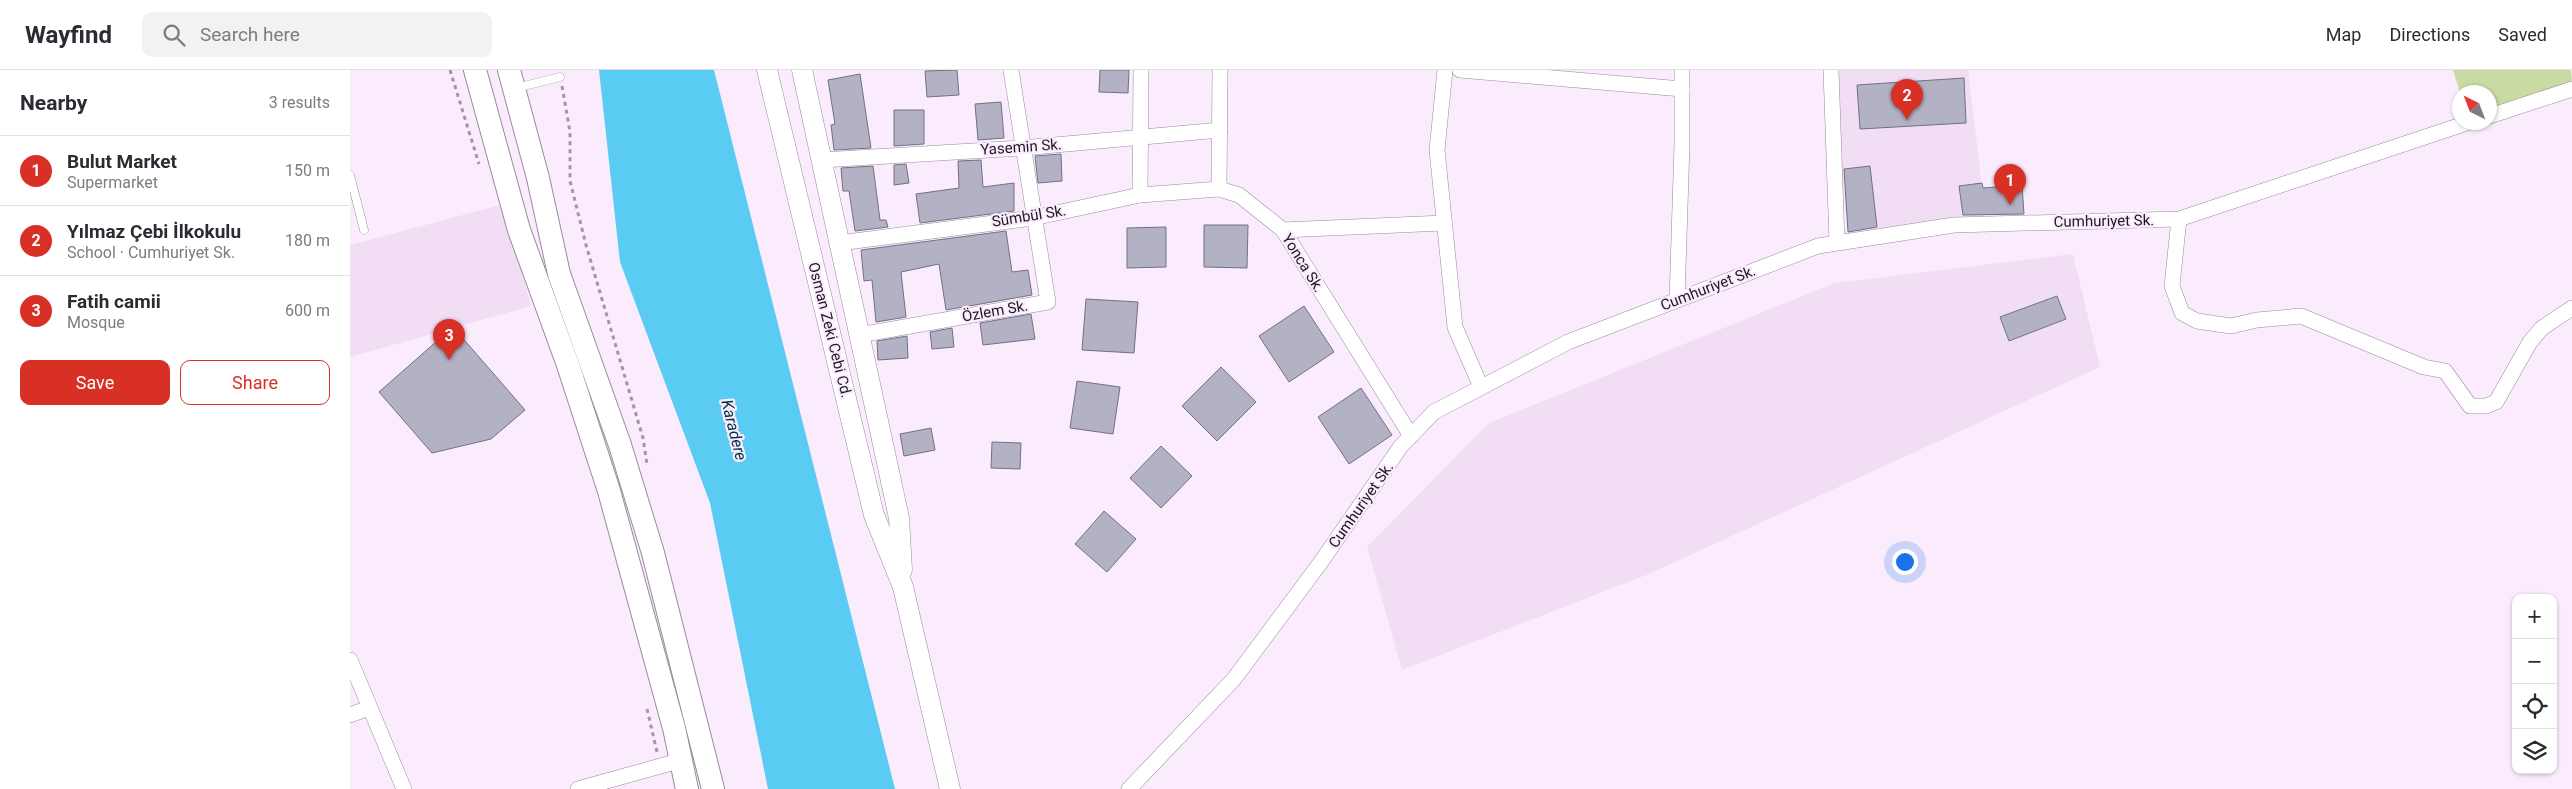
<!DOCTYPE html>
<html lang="en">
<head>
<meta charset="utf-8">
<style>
	body { margin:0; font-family:Roboto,sans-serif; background:#f2f2f3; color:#2b2b33 }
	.controls { position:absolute; right:15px; bottom:15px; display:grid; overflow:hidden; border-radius:10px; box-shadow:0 1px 4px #0004 }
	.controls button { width:45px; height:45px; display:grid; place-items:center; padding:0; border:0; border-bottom:1px solid #e1e1e2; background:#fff; color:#2b2b33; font:25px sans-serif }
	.compass { position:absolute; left:2102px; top:15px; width:45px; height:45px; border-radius:50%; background:#fff; box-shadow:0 1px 4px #0004; rotate:318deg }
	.you { position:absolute; left:1554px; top:491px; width:18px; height:18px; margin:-12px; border:4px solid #fff; border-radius:50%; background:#1a73e8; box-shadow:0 0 0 8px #1a73e833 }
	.badge { display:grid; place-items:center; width:32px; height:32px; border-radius:50%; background:#d93025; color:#fff; font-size:16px; font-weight:700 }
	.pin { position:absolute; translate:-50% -41px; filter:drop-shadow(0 1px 2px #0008) }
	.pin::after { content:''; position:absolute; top:26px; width:18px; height:15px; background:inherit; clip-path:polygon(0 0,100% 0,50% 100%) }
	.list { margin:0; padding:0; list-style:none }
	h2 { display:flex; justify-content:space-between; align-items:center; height:65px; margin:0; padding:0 20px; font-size:21px }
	h2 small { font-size:16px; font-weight:400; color:#7c7c81 }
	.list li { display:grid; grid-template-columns:32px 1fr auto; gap:15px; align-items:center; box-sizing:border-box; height:70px; padding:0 20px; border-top:1px solid #e1e1e2 }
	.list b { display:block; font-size:19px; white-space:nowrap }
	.list p { margin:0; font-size:16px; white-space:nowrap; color:#7c7c81 }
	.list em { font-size:16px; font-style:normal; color:#7c7c81 }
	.actions { display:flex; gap:10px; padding:15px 20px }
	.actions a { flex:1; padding:11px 0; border:1px solid #d93025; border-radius:10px; text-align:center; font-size:18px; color:#d93025 }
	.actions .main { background:#d93025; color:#fff }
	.icon { flex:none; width:28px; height:28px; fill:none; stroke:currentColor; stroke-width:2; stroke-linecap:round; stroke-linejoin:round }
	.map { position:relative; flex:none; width:2222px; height:719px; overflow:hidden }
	header { display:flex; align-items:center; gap:30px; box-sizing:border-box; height:70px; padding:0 25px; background:#fff; border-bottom:1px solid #e1e1e2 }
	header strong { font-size:24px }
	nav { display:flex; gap:28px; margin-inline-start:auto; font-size:18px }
	.search { width:350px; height:45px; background:#f2f2f3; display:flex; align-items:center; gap:12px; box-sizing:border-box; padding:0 18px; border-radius:10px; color:#7c7c81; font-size:19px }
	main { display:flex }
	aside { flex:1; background:#fff }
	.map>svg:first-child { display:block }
	.built { fill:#f1def5 }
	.green { fill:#c9dba2 }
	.water { fill:#5accf4 }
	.building { fill:#b3b2c5; stroke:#727082 }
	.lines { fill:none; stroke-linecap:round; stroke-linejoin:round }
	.service-casing { stroke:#988b9b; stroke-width:9 }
	.minor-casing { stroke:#988b9b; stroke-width:16 }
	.tertiary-casing { stroke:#988b9b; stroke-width:21 }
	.secondary-casing { stroke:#988b9b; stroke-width:24 }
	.path { stroke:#a197a4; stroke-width:3; stroke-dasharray:4 4; stroke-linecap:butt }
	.service { stroke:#fff; stroke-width:8 }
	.minor { stroke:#fff; stroke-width:15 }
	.tertiary { stroke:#fff; stroke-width:20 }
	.secondary { stroke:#fff; stroke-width:22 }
	.labels { text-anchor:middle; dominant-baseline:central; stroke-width:4.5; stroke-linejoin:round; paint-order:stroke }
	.street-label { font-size:15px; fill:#1e191f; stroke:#faecfd }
	.water-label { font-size:16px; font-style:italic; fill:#003444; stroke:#faecfd }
</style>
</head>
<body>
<header>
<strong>Wayfind</strong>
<div class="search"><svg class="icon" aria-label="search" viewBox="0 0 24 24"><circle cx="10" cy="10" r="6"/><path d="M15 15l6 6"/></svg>Search here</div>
<nav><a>Map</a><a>Directions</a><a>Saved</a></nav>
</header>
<main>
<aside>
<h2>Nearby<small>3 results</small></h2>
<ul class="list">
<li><span class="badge">1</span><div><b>Bulut Market</b><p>Supermarket</p></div><em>150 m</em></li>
<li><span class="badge">2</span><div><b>Yılmaz Çebi İlkokulu</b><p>School · Cumhuriyet Sk.</p></div><em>180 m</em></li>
<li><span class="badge">3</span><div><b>Fatih camii</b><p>Mosque</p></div><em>600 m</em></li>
</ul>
<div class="actions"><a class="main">Save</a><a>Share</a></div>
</aside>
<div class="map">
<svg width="2222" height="719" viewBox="0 0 2222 719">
	<rect width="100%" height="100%" fill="#faecfd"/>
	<!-- built -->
	<g class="built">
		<polygon points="1488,0 1618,0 1636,149 1498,163 1491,100"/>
		<polygon points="154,134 181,236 0,287 0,175"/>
		<polygon points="1723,184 1750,297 1299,504 1052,600 1017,477 1139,353 1485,213"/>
	</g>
	<!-- green -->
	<polygon class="green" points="2103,0 2221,0 2222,14 2140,41 2140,22 2110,22"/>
	<!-- water -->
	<polygon class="water" points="249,0 364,0 545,719 418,719 360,433 270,192"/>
	<!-- building -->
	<g class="building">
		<polygon points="607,0 609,25 577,27 575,1"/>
		<polygon points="750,0 779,0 778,23 749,22"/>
		<polygon points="510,4 521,78 484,80 481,55 485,54 478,10"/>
		<polygon points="1614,8 1616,53 1510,59 1507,15"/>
		<polygon points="651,32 654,68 628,70 625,34"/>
		<polygon points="544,40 574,40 574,74 544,76"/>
		<polygon points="711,84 712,111 688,113 685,86"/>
		<polygon points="631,90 633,117 664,113 664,141 570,153 566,124 609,118 608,91"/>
		<polygon points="556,94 559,113 544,115 544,95"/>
		<polygon points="523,96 530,150 536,150 538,157 505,161 499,121 493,121 491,98"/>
		<polygon points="1520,96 1527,157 1498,162 1494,99"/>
		<polygon points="1632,113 1633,118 1672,115 1674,144 1613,145 1609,116"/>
		<polygon points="854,155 898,155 897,198 854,197"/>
		<polygon points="816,157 816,197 777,198 777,158"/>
		<polygon points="656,161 662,202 678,200 682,225 596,240 589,194 551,202 556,247 526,252 522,210 514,211 511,180"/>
		<polygon points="1707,226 1716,249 1659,271 1650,247"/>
		<polygon points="736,229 788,232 784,283 732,280"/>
		<polygon points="954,236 984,282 939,312 909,266"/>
		<polygon points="681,244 685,269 633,275 630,253"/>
		<polygon points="103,257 175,340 141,369 82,383 29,322"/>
		<polygon points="602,258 604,277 582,279 580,262"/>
		<polygon points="557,266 558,288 528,290 527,271"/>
		<polygon points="871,297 906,332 867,371 832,336"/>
		<polygon points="727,311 770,317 763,364 720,358"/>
		<polygon points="1011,318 1042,365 999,394 968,347"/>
		<polygon points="581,358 585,380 554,386 550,364"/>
		<polygon points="642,372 671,373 670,399 641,398"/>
		<polygon points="811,376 842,406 811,438 780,408"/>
		<polygon points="754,441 786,469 757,502 725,474"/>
	</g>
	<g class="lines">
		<defs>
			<g id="service">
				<polyline points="166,18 210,7"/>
				<polyline points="0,105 14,160"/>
			</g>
			<g id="minor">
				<polyline points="1095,0 1087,80 1105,257 1131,317"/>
				<polyline points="1110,0 1332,19"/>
				<polyline points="1481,0 1487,173"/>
				<polyline points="2140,46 2222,19"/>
				<polyline points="472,90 672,78 870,60"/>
				<polyline points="869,119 870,0"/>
				<polyline points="790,125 791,0"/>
				<polyline points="1829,149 1822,216 1832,243 1847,251 1881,256 1907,250 1951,246 2074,297 2095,301 2120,336 2136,336 2146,332 2180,272 2192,258 2222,238"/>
				<polyline points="933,160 1094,153"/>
				<polyline points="489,173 683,148 790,125 869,119 889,125 933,160 1061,366"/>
				<polyline points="1327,230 1332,74 1332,0"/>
				<polyline points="509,265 698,232 661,0"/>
				<polyline points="0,590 54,719"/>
				<polyline points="0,645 19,638"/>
				<polyline points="228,719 332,690"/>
				<polyline points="779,719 884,609 971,492 1051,376 1084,342 1218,272 1468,176 1604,155 1829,149 2120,52"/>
			</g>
			<g id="tertiary">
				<polyline points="417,0 524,445 553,517 600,719"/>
				<polyline points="452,0 549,448 552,500"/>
			</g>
			<g id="secondary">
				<polyline points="125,0 169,160 218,295 259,421 324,658 337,719"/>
				<polyline points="159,0 188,108 209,204 270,375 303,483 363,719"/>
			</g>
		</defs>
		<!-- service casing -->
		<use href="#service" class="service-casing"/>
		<!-- minor casing -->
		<use href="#minor" class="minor-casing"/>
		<!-- tertiary casing -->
		<use href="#tertiary" class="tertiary-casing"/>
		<!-- secondary casing -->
		<use href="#secondary" class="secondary-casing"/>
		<!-- path -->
		<g class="path">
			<polyline points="100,0 129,94"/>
			<polyline points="212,16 220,62 220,111 236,175 293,368 297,394"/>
			<polyline points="297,639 307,682"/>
		</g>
		<!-- service -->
		<use href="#service" class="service"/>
		<!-- minor -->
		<use href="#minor" class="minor"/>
		<!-- tertiary -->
		<use href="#tertiary" class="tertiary"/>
		<!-- secondary -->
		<use href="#secondary" class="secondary"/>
	</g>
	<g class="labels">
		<!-- street labels -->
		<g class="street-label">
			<text transform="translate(671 77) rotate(-4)">Yasemin Sk.</text>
			<text transform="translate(679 146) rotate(-9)">Sümbül Sk.</text>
			<text transform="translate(1754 151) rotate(-1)">Cumhuriyet Sk.</text>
			<text transform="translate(953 193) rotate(58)">Yonca Sk.</text>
			<text transform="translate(1358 218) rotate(-21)">Cumhuriyet Sk.</text>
			<text transform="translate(645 241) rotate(-10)">Özlem Sk.</text>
			<text transform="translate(480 260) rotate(76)">Osman Zeki Cebi Cd.</text>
			<text transform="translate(1011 435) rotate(-55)">Cumhuriyet Sk.</text>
		</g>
		<!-- water labels -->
		<g class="water-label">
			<text transform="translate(384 360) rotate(76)">Karadere</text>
		</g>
	</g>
</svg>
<div class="controls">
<button>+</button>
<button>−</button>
<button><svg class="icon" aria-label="locate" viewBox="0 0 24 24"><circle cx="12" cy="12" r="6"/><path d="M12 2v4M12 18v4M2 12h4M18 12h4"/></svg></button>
<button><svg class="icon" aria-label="layers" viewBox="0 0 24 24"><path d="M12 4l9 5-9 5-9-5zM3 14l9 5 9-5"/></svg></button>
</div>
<svg class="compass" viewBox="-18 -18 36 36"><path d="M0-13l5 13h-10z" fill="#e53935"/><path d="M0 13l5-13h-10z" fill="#7c7c81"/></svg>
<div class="you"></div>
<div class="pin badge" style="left:1660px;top:135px">1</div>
<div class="pin badge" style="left:1557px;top:50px">2</div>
<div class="pin badge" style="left:99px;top:290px">3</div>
</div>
</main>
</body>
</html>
